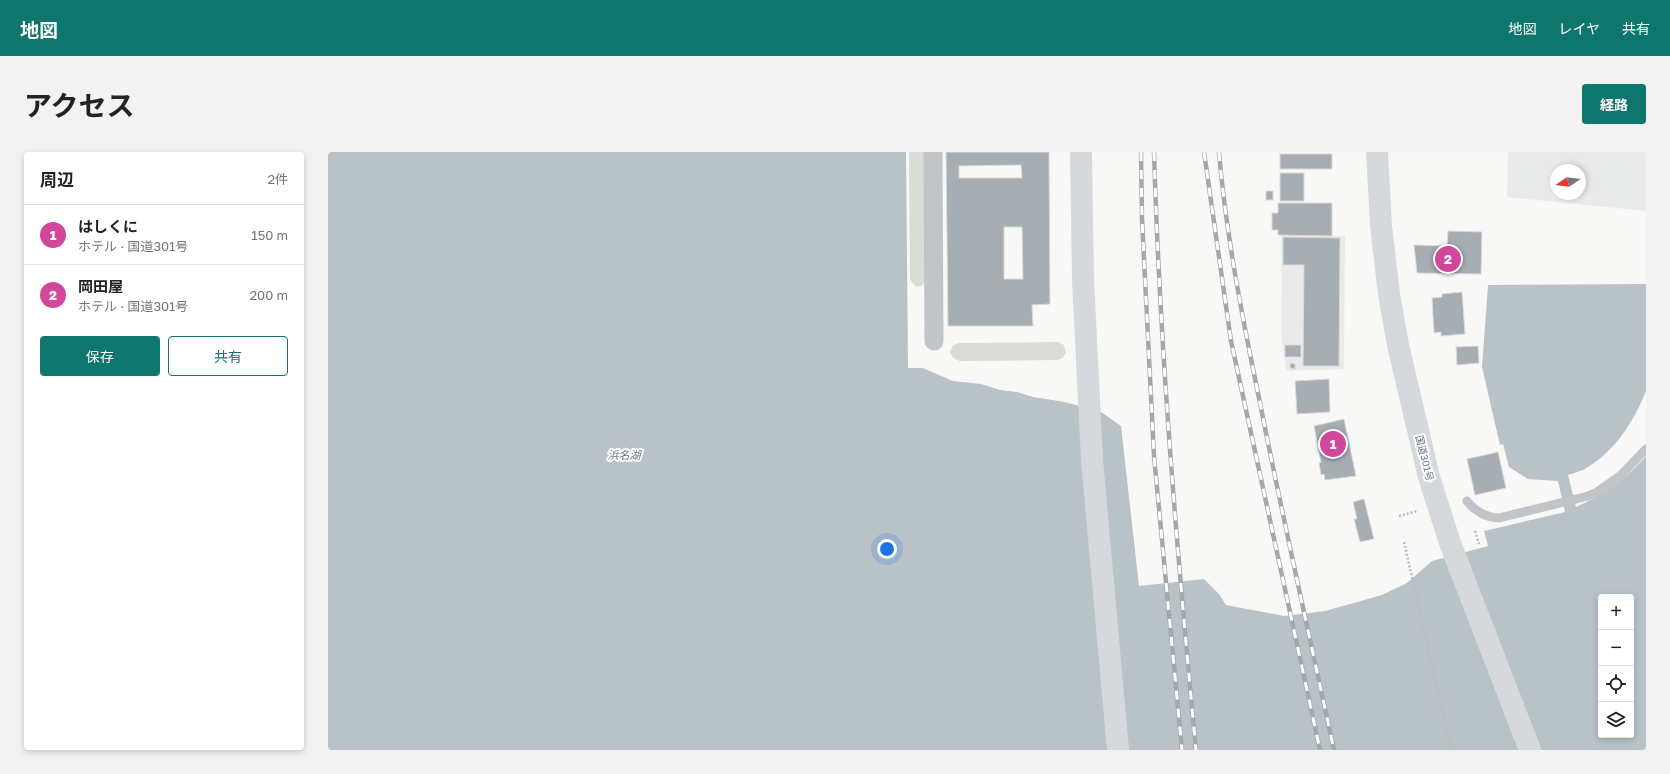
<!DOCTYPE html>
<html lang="ja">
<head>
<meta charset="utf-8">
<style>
	body { margin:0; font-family:"Golos Text","Noto Sans JP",sans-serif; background:#f2f2f2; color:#222 }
	.controls { position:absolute; right:12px; bottom:12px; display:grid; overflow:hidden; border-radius:4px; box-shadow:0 2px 6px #0003 }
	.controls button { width:36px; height:36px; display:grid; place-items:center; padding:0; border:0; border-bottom:1px solid #e0e0e0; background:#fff; color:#222; font:20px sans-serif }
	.compass { position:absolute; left:1222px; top:12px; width:36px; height:36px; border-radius:50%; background:#fff; box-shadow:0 2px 6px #0003; rotate:257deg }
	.you { position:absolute; left:559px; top:397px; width:14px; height:14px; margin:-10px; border:3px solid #fff; border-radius:50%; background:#1a73e8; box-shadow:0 0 0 6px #1a73e833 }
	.badge { display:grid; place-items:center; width:26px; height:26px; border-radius:50%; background:#0f766e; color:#fff; font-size:13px; font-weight:700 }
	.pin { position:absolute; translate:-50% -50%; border:2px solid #fff; box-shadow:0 1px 4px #0006 }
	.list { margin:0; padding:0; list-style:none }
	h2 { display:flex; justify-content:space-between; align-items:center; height:52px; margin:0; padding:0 16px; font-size:17px }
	h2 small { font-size:13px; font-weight:400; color:#767676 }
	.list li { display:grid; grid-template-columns:26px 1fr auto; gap:12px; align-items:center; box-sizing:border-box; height:60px; padding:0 16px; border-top:1px solid #e0e0e0 }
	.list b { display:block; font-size:15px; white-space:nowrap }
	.list p { margin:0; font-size:13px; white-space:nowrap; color:#767676 }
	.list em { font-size:13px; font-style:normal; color:#767676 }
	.actions { display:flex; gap:8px; padding:12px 16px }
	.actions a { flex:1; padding:9px 0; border:1px solid #0f766e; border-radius:4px; text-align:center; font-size:14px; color:#0f766e }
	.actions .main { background:#0f766e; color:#fff }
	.icon { flex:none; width:22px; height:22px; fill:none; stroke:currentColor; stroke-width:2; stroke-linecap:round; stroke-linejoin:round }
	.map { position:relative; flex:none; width:1318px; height:598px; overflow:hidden; border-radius:4px }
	header { display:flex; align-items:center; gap:24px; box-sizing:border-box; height:56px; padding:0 20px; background:#0f766e; color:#fff }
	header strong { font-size:19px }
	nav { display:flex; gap:22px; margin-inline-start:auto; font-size:14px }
	.intro { display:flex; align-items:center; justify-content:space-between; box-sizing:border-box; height:96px; padding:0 24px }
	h1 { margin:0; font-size:28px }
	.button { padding:10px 18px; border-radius:4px; background:#0f766e; color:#fff; font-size:14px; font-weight:700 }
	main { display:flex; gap:24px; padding:0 24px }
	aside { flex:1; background:#fff; border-radius:4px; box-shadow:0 2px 6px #0003 }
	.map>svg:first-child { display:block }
	.built { fill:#e9eaea; fill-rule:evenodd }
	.green { fill:#d8ddd6 }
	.water { fill:#b9c2c7; fill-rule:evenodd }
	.building { fill:#a6adb3; stroke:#dadad9; fill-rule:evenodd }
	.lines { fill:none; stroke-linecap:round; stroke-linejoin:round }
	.path { stroke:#b9bcbe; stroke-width:2.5; stroke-dasharray:2 2; stroke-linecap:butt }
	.lane { stroke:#c1c4c8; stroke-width:9 }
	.street { stroke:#c1c4c8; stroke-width:19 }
	.secondary { stroke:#d5d9dc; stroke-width:22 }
	.highway { stroke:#d5d9dc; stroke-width:22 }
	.rail-casing { stroke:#a3a8ad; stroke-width:4.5 }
	.rail { stroke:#fff; stroke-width:3; stroke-dasharray:9; stroke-linecap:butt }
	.labels { text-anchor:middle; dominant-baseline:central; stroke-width:4; stroke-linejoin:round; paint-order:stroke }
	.street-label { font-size:10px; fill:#6b7884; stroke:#fff }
	.water-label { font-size:11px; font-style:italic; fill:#67777f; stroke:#fff }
</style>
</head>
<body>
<header>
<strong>地図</strong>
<nav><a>地図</a><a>レイヤ</a><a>共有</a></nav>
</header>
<div class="intro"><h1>アクセス</h1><a class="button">経路</a></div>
<main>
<aside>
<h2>周辺<small>2件</small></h2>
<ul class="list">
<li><span class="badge" style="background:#d1479c">1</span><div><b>はしくに</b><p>ホテル · 国道301号</p></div><em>150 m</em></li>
<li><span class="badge" style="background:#d1479c">2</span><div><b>岡田屋</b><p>ホテル · 国道301号</p></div><em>200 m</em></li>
</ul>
<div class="actions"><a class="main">保存</a><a>共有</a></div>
</aside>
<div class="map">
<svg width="1318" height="598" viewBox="0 0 1318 598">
	<rect width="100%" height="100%" fill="#f8f9f7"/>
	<!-- built -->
	<g class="built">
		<path d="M1180,0H1318V59L1179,45ZM1228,18H1252V42H1228Z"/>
		<polygon points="953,83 1017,84 1016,217 958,219 954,189"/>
	</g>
	<!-- green -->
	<g class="green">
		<polygon points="581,0 597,0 598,127 595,133 589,135 585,132 582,127"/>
		<polygon points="729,190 736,193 738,200 735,206 729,208 632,209 625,206 622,200 625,193 631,191"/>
	</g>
	<!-- water -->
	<path class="water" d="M0,0H578L580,216H595L625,229L653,232L672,238L689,240L705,245L737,250L773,260L793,274L811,434L876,427L891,442L898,453L956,464L997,459L1054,443L1079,431L1104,409L1160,394L1156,379L1237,360L1230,329L1200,327L1181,315L1175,292L1172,293L1154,215L1160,133L1318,132V239C1305,271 1286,301 1255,318C1250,320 1245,321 1240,323L1248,355C1277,342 1297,328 1318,304V598H0ZM1273,445H1303V583H1273Z"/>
	<!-- building -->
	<g class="building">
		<path d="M618,0H721L722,152L704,153L705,174H620ZM693,13L694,26H631V14ZM676,75H694L695,127H676Z"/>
		<rect x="952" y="2" width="52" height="15"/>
		<rect x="952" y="21" width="24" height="28"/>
		<rect x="938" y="39" width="7" height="9"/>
		<polygon points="950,51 1004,51 1004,84 950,83 950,78 944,78 944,61 950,61"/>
		<polygon points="1120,79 1154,80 1153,122 1089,121 1086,93 1119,94"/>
		<polygon points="955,85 1012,86 1011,214 975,214 976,113 955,113"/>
		<polygon points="1134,140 1137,182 1113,184 1113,180 1106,181 1104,146 1114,145 1114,142"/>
		<rect x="957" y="193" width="16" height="12"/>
		<polygon points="1150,194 1151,211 1129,213 1128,195"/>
		<polygon points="962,211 967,212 967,217 962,216"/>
		<polygon points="1001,227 1002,260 969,262 967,229"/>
		<polygon points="1016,267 1028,324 997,328 996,322 993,323 991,311 993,310 986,274"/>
		<polygon points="1170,300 1178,336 1147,343 1139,307"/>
		<polygon points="1036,347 1046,387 1032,390 1026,367 1029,367 1025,350"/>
	</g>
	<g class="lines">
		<!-- path -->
		<g class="path">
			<polyline points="1071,364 1089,359"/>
			<polyline points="1147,379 1151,392"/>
			<polyline points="1076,390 1123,598"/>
		</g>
		<!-- lane -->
		<path class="lane" d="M1139,349C1148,360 1157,365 1171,366L1260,344L1269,340L1292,324L1318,297"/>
		<!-- street -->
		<polyline class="street" points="605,0 606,189"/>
		<!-- secondary -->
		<polyline class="secondary" points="753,0 755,128 764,308 790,598"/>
		<!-- highway -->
		<polyline class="highway" points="1049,0 1053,74 1061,142 1070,193 1101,325 1122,391 1202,598"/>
		<defs>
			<g id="rail">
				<polyline points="813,0 814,67 826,304 854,598"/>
				<path d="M826,0C832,200 849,399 868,598"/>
				<polyline points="876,0 903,189 992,598"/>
				<path d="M891,0C898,83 915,169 932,251C955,367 981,482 1006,598"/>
			</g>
		</defs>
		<!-- rail casing -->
		<use href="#rail" class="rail-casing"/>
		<!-- rail -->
		<use href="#rail" class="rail"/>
	</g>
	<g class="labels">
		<!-- street labels -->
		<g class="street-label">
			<text transform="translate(1097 306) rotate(76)">国道301号</text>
		</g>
		<!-- water labels -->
		<g class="water-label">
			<text x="296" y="302">浜名湖</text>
		</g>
	</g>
</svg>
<div class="controls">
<button>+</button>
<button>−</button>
<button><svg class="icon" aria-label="locate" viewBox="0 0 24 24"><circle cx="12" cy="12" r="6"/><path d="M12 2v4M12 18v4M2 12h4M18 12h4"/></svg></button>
<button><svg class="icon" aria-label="layers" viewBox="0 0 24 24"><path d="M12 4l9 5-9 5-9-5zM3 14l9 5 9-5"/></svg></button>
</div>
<svg class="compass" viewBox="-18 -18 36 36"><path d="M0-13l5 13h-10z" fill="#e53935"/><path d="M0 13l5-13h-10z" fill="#767676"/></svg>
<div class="you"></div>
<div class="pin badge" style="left:1005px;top:292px;background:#d1479c">1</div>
<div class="pin badge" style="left:1120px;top:107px;background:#d1479c">2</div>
</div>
</main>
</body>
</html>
